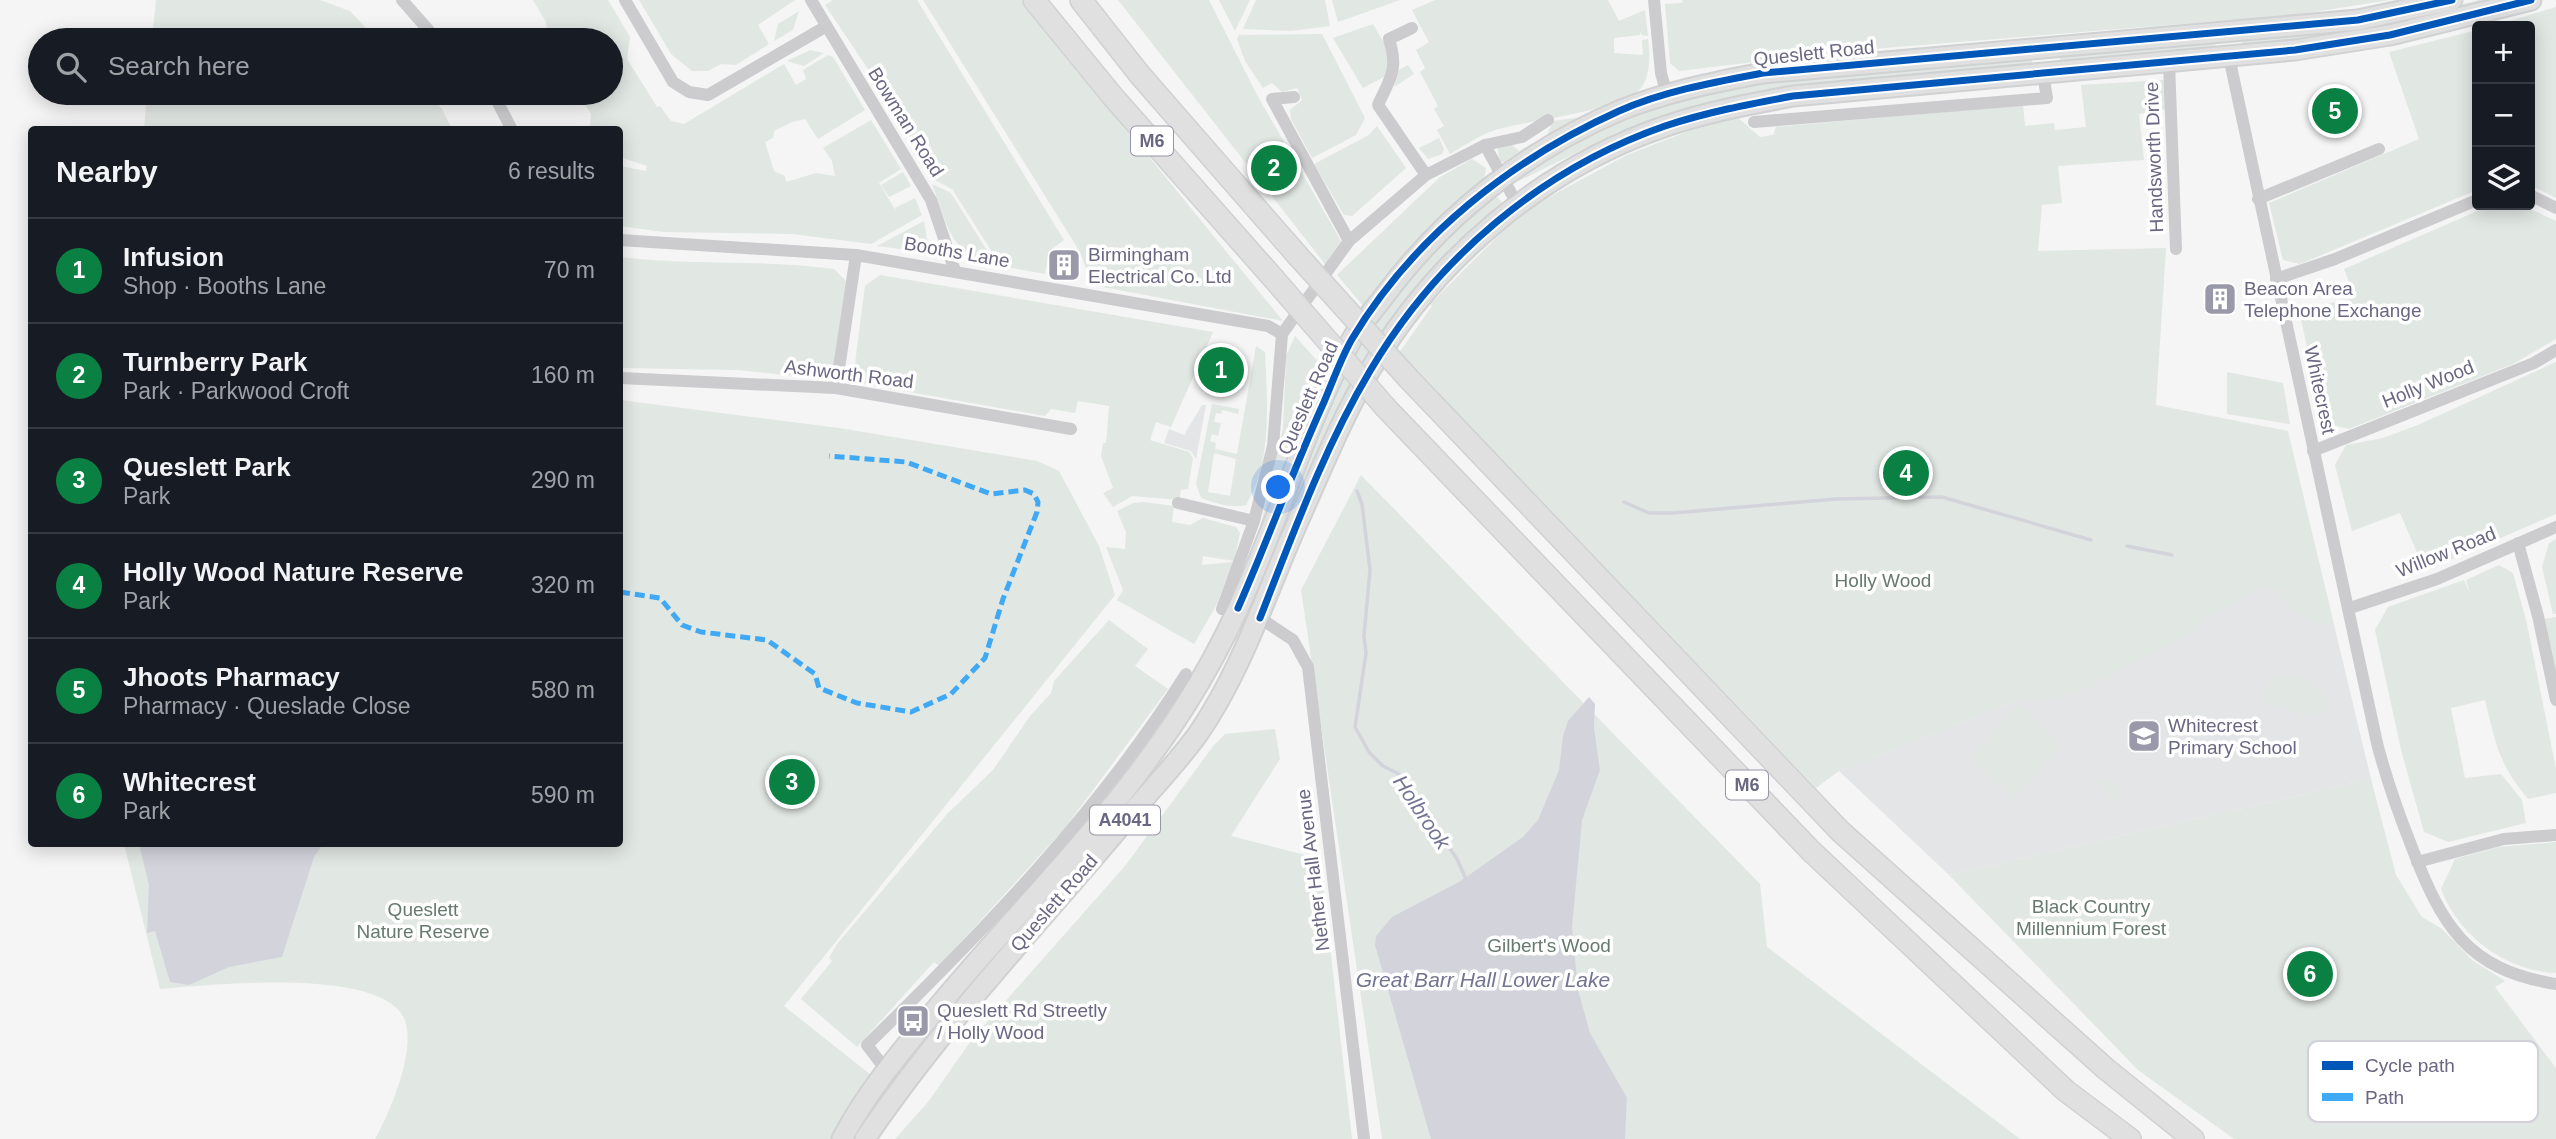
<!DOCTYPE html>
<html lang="en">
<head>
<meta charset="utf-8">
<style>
	body { margin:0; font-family:Helvetica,sans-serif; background:#20242c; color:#f1f3f6 }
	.controls { position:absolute; right:21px; top:21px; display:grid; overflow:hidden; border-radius:7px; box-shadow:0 4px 18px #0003 }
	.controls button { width:63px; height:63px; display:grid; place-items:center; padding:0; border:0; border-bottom:2px solid #363941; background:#171b24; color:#f1f3f6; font:35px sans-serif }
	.you { position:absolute; left:1279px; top:488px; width:24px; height:24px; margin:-18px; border:5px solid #fff; border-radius:50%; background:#1a73e8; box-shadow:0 0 0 10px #1a73e833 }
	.badge { display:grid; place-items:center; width:46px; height:46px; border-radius:50%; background:#0b8043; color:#fff; font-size:23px; font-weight:700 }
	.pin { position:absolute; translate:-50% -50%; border:4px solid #fff; box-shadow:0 2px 7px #0006 }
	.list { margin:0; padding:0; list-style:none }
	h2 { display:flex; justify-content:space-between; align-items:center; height:91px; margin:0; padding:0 28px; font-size:30px }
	h2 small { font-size:23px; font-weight:400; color:#9ea1a6 }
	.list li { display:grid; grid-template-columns:46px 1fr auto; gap:21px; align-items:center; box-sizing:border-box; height:105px; padding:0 28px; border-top:2px solid #363941 }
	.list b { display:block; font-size:26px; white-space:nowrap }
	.list p { margin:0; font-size:23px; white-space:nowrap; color:#9ea1a6 }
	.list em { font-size:23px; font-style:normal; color:#9ea1a6 }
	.icon { flex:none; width:38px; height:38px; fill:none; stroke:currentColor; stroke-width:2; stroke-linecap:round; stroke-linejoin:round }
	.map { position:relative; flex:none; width:2556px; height:1139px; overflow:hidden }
	.search { position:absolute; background:#171b24; box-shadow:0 4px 18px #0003; left:28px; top:28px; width:595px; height:77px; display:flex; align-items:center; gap:18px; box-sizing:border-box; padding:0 24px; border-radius:38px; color:#9ea1a6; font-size:26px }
	.panel { position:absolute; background:#171b24; box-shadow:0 4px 18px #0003; left:28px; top:126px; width:595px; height:721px; border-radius:7px }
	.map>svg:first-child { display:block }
	.built { fill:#e4e5e6 }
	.green { fill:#e1e7e3; fill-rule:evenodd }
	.water { fill:#d3d4db }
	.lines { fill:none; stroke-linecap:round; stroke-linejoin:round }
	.stream { stroke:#d3d4db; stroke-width:3.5 }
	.trunk-casing { stroke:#d0d1d2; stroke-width:23 }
	.motorway-casing { stroke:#d0d1d2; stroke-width:24 }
	.minor { stroke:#cccbce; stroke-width:12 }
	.trunk { stroke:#e0e0e0; stroke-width:19 }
	.motorway { stroke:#e0e0e0; stroke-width:21 }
	.motorway-bridge-casing { stroke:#d0d1d2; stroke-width:24; stroke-linecap:butt }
	.motorway-bridge { stroke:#e0e0e0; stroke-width:21 }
	.quiet { stroke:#3fa9f5; stroke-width:5; stroke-dasharray:10 5; stroke-linecap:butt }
	.cycleway-casing { stroke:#fff; stroke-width:11 }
	.cycleway { stroke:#0057b8; stroke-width:7 }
	.labels { text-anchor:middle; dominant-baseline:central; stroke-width:7; stroke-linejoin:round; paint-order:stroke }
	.shield { fill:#fff; stroke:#9795a8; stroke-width:2 }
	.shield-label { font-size:18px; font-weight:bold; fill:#6a6782 }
	.street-label { font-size:19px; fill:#6a6782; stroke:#fff }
	.poi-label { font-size:19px; fill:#6a6782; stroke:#fff; text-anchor:start }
	.park-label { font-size:19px; fill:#667a6f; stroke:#fff }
	.water-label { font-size:21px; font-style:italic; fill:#727493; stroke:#fff }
	.key { fill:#fff; stroke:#d2d1da; stroke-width:2 }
	.key-label { font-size:19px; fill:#6a6782 }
</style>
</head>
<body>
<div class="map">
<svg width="2556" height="1139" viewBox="0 0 2556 1139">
	<rect width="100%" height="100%" fill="#f4f5f4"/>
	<!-- built -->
	<g class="built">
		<polygon points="1202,405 1206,405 1196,459 1191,451 1164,443 1169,429 1184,435"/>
		<polygon points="2318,558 2371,779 1949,875 1839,771 2016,701"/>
	</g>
	<!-- green -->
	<g class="green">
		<polygon points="156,0 320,0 350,11 377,40 152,40"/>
		<polygon points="533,0 608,0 630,37 627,59 657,107 660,106 671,121 684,124 784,64 796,85 806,79 803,70 828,55 833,57 865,110 818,139 805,119 792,122 774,131 773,138 765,142 774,171 785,176 786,182 816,173 835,176 832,161 823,148 871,120 901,169 879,183 897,213 895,208 915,198 922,215 871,244 792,234 663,232 620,226 620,166 646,171 647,166 620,157 620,130 590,129 591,114 578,93 611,93 611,40 548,40 546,22"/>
		<polygon points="639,0 795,0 758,25 769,44 736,65 721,64 708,71 692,71 671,54"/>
		<polygon points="833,0 917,0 1064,240 1049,251 1045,274 1001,266 952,189 936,181 884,93 825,5"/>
		<polygon points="923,0 1021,0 1283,321 1092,285 1080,252"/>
		<polygon points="1118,0 1209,0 1257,95 1341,241 1325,264"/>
		<polygon points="1219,0 1250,0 1235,31"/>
		<polygon points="1256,0 1325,0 1330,26 1291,31 1243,29"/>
		<polygon points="1332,0 1400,0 1338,22"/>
		<path d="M1435,0H1608L1619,21L1645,10L1648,36L1642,35L1640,32V35L1614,38V53L1643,55L1642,40L1648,39C1650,55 1651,80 1638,91C1610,112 1538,119 1503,128C1484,132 1467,144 1450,154L1437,130L1444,126L1434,109L1438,106L1420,72L1425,68L1416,50L1429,42L1412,10Z"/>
		<polygon points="1683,0 2390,0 2294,15 1847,51 1679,71 1670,63 1665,4 1682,3"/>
		<polygon points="2479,0 2504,0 2348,35 2245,49 2241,44 2244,39 2438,10"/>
		<polygon points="2556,7 2556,198 2530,185 2530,26 2493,26"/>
		<polygon points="799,11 793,30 774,41 778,24"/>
		<polygon points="1373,24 1392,57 1386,76 1363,88 1333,38"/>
		<polygon points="2477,30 2477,190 2300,264 2283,260 2269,203 2419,139 2389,52"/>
		<polygon points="1322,34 1365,118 1356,135 1312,158 1291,119 1290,110 1302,100 1297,88 1282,92 1272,83 1263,88 1245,61 1237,39 1239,35"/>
		<polygon points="2214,42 2219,52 2059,64 2060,57 2068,53"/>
		<polygon points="810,50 824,53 804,66 787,61"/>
		<path d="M2027,57L2032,61L2031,68L1677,114L1618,132L1519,181L1515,178C1545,159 1575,140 1607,125C1737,66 1888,69 2027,57Z"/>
		<polygon points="1408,65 1414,74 1394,87 1399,70"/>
		<polygon points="2163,80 2167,86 2169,109 2139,114 2144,160 2058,166 2062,203 2042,205 2038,251 2166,248 2156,405 2288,431 2334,625 2317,625 2286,604 2279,590 2258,588 2209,617 2184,637 2078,693 2046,700 2016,701 1839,771 1816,788 1399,353 1432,306 1430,304 1523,211 1627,155 1712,122 1737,117 1760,137 1773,135 1776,127 2023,105 2025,126 2054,123 2055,130 2086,127 2081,85"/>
		<polygon points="147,93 426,93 442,109 452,129 144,129"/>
		<polygon points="1595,115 1510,163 1499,162 1498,148 1510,143 1519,151 1547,135 1553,121"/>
		<polygon points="1377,126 1406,168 1352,216 1344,215 1314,164 1369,135"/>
		<polygon points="1439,138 1444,149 1442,154 1428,159 1419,148"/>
		<polygon points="1472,159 1486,168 1484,182 1366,309 1337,275 1440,177"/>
		<polygon points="903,172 911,186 889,197 881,185"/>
		<path d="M932,184L951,193L996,265C950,257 946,221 932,184Z"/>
		<polygon points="1497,197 1502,202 1484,225 1420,290 1258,605 1249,600 1329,405 1381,311 1448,233 1488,199"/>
		<polygon points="2521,205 2556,221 2556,339 2513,364 2349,429 2320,422 2314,379 2299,310 2355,298 2344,269 2489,206"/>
		<polygon points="924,221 927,239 916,251 877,246"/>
		<path d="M620,257C691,266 762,259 834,269L846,281L834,369L823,379L738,370L620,368Z"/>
		<polygon points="880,275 1213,332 1171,427 1156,422 1150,440 1189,452 1193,458 1188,489 1181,490 1179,500 1132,496 1113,507 1103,493 1113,488 1101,456 1103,443 1106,443 1109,406 1078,401 1075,413 1051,409 1045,416 864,384 854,371 865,286"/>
		<polygon points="1295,336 1328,373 1245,570 1261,524 1283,428 1286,356"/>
		<path d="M1256,346L1265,352C1267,403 1273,460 1246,505C1231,509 1215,503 1201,498L1196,484L1212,404L1239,409L1238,414L1222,410L1221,414L1216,413L1214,422L1221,423L1218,436L1212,434L1210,441L1216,443L1215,449L1237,454ZM1214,453L1236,459L1230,496L1208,492Z"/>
		<polygon points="2556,362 2556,514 2425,571 2400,513 2352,531 2335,465 2346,445 2383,438 2418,425"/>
		<polygon points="2227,372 2283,383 2290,424 2227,414"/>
		<path d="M620,400L839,428L1037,461L1059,471L1099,546L1115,595L784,1006L871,1075L833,1139H375C390,1113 419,1045 403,1016C375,967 210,985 160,989L124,844H620Z"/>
		<polygon points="1361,475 1760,884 1767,947 2020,1139 1382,1139 1301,590"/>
		<polygon points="1144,502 1174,506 1172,522 1190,525 1203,518 1236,527 1240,533 1234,561 1203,556 1202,565 1233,562 1217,604 1194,644 1117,600 1123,590 1106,547 1125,549 1126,532 1117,511 1133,503"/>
		<polygon points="2556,539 2556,614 2553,614 2542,567 2549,543"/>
		<path d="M2499,565L2513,573L2527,624L2556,769V793L2528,799C2498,763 2496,744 2485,700L2451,708L2465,778L2501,774L2522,800L2526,823L2448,842L2424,832L2402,754L2375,630L2388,607L2464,580L2470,594L2466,580Z"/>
		<polygon points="2556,617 2556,679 2544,619"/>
		<polygon points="1109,620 1148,649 1135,666 1168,689 1064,829 939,966 934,962 857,1047 801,999 832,961 829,958 837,944 948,813 993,770 1030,716 1051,693 1054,681"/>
		<polygon points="2283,675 2307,678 2328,698 2330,705 2326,711 2301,716 2283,704 2277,708 2264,701 2265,692 2273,677"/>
		<polygon points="2018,705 2062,745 2014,798 1970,758"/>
		<polygon points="1275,729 1280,759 1231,836 1320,859 1352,1139 895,1139 928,1102 973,1038 1125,866 1214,745 1225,734"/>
		<polygon points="2091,778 2125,786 2120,789 2118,804"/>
		<polygon points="2371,779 2396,875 2422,917 2442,929 2472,960 2505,981 2495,987 2556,1068 2556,1139 2234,1139 2138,1070 1949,875"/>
		<path d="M2556,842V973C2505,971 2458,935 2441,889L2455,859L2499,847Z"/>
	</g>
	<!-- water -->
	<g class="water">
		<polygon points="1589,697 1595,704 1594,728 1600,770 1582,820 1572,927 1578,990 1590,1033 1627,1098 1625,1139 1431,1139 1375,945 1376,936 1392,917 1459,882 1523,837 1538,820 1559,770 1563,736 1568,721"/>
		<polygon points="139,844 323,844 314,857 282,957 229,967 189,985 170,982 155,931 147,933 149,885"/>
	</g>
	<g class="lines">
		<!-- stream -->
		<g class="stream">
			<polyline points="1357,491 1362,504 1370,570 1364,636 1366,653 1355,727 1369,752 1383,766 1399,774 1457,859 1466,879"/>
			<polyline points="1624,502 1649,513 1673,513 1836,499 1942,497 2091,540"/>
			<polyline points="2127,546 2172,555"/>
		</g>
		<defs>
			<g id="trunk">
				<path d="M842,1139C866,1093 899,1054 932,1014C1005,925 1088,844 1155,750C1199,690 1233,626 1260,557C1290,485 1313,409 1351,341C1359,326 1372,312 1382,299C1443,216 1526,150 1621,110C1666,92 1715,82 1763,73L2358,20L2452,0"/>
				<path d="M865,1139C940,1028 1032,931 1118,829C1144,797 1174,767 1198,734C1244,667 1267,590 1300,517C1322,468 1342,418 1369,372C1435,259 1542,168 1666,126C1707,112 1750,104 1793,96L2295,50L2390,35L2531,0"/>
			</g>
			<g id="motorway">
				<polyline points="1034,0 1114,98 1274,279"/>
				<polyline points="1081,0 1140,75 1298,256"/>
				<polyline points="1409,379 1840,831 2106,1069 2193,1139"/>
				<polyline points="1386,408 1811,851 2066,1091 2130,1139"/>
			</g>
		</defs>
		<!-- trunk casing -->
		<use href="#trunk" class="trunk-casing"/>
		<!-- motorway casing -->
		<use href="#motorway" class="motorway-casing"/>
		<!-- minor -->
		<g class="minor">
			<polyline points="402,0 431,33 444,40"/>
			<polyline points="625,0 673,82 689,92 708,95 825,27"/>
			<polyline points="811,0 931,200 955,271"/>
			<polyline points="1654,0 1661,73 1667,95"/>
			<path d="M1412,28L1389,39C1399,70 1390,78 1378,105L1426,175"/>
			<path d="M2229,57L2377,743C2386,778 2398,812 2411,845C2441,924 2466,970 2556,984"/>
			<polyline points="2169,63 2176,249"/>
			<polyline points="493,93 512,130"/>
			<polyline points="1294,97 1272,99 1349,241"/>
			<polyline points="1754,122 2047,98 2043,74"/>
			<polyline points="1485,145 1517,204"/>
			<polyline points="2530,195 2556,208"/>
			<polyline points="2258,199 2379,149"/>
			<polyline points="620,240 856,255 1268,326 1282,334"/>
			<polyline points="2276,279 2335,259 2477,200"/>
			<polyline points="620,378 836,388 1071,429"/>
			<polyline points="836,388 856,255"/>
			<polyline points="2313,451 2534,363 2556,350"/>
			<polyline points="1178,503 1254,521"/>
			<polyline points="2518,543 2538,616 2556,700"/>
			<polyline points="2350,608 2437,579 2556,527"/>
			<polyline points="1222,609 1254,521 1273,446 1282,334 1349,241 1426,175 1485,145 1522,137 1548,120"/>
			<polyline points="1260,618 1293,640 1308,667 1364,1139"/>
			<polyline points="2417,862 2504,839 2556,835"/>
			<path d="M886,1070L867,1045C984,931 1099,812 1186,674"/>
		</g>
		<!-- trunk -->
		<use href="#trunk" class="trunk"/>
		<!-- motorway -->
		<use href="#motorway" class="motorway"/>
		<defs>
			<g id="motorway-bridge">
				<polyline points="1298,256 1409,379"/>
				<polyline points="1274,279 1386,408"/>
			</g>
		</defs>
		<!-- motorway-bridge casing -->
		<use href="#motorway-bridge" class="motorway-bridge-casing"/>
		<!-- motorway-bridge -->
		<use href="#motorway-bridge" class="motorway-bridge"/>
		<!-- quiet -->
		<polyline class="quiet" points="620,592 660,598 682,625 701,632 767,640 815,674 819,688 857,703 911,712 951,694 985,658 1003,599 1037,512 1038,502 1034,494 1025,490 991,494 906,462 829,456"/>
		<defs>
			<g id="cycleway">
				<path d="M1238,608C1268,540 1293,470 1324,402C1333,381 1341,358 1352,339C1413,237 1512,159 1619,111C1664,91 1715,82 1763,73L2358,20L2452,0"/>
				<path d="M1260,618C1293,534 1324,448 1370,371C1436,259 1541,169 1665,126C1707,112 1750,104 1793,96L2295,50L2390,35L2531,0"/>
			</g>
		</defs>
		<!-- cycleway casing -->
		<use href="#cycleway" class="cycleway-casing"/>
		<!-- cycleway -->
		<use href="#cycleway" class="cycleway"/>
	</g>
	<!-- icons -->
	<defs>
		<symbol id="building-square" viewBox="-11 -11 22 22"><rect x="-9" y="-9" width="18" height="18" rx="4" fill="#9a99aa" stroke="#fff"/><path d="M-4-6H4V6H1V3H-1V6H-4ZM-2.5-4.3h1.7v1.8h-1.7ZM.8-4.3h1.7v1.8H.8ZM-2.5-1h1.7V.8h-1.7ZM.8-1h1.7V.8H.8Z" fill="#fff"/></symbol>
		<symbol id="school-square" viewBox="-11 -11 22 22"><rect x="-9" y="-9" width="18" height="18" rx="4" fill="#9a99aa" stroke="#fff"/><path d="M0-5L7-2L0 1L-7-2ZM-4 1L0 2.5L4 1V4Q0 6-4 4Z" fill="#fff"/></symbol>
		<symbol id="bus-square" viewBox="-11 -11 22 22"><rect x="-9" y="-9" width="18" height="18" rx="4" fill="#9a99aa" stroke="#fff"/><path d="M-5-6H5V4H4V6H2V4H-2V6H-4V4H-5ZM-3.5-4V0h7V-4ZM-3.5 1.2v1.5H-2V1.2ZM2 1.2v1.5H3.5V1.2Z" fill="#fff"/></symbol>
	</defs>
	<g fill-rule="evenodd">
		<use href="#building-square" x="1045" y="246" width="38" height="38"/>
		<use href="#building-square" x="2201" y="280" width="38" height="38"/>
		<use href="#school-square" x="2125" y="717" width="38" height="38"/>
		<use href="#bus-square" x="894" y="1002" width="38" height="38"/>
	</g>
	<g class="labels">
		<!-- shield labels -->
		<g class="shield">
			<rect x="1131" y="126.5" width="42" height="29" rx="5"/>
			<rect x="1726" y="770.5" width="42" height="29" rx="5"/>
			<rect x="1090" y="805.5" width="70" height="29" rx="5"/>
		</g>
		<g class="shield-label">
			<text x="1152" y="141">M6</text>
			<text x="1747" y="785">M6</text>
			<text x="1125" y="820">A4041</text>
		</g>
		<!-- street labels -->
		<g class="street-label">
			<text transform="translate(1814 53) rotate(-6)">Queslett Road</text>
			<text transform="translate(906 122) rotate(58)">Bowman Road</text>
			<text transform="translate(2154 157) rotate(-92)">Handsworth Drive</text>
			<text transform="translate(957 252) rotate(10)">Booths Lane</text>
			<text transform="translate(849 374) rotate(7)">Ashworth Road</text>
			<text transform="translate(2428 384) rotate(-22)">Holly Wood</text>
			<text transform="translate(2320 390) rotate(78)">Whitecrest</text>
			<text transform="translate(1308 398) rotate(-66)">Queslett Road</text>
			<text transform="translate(2446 552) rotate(-22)">Willow Road</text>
			<text transform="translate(1313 870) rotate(-97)">Nether Hall Avenue</text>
			<text transform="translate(1054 903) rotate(-49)">Queslett Road</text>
		</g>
		<!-- poi labels -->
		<g class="poi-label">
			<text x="1088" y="254">Birmingham<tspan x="1088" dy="22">Electrical Co. Ltd</tspan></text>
			<text x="2244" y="288">Beacon Area<tspan x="2244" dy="22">Telephone Exchange</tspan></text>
			<text x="2168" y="725">Whitecrest<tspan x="2168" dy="22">Primary School</tspan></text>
			<text x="937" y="1010">Queslett Rd Streetly<tspan x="937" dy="22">/ Holly Wood</tspan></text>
		</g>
		<!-- park labels -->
		<g class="park-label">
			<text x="1883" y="580">Holly Wood</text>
			<text x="2091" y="906">Black Country<tspan x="2091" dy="22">Millennium Forest</tspan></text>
			<text x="423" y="909">Queslett<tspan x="423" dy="22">Nature Reserve</tspan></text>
			<text x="1549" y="945">Gilbert's Wood</text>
		</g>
		<!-- water labels -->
		<g class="water-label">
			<text transform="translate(1422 812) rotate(56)">Holbrook</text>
			<text x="1483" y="979">Great Barr Hall Lower Lake</text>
		</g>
	</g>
	<!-- legend -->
	<rect x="2308" y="1041" width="230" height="81" rx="10" class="key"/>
	<rect x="2322" y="1061" width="31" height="9" fill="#0057b8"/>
	<rect x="2322" y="1093" width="31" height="8" fill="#3fa9f5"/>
	<g class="key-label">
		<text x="2365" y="1072">Cycle path</text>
		<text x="2365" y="1104">Path</text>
	</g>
</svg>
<div class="controls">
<button>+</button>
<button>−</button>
<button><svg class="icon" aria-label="layers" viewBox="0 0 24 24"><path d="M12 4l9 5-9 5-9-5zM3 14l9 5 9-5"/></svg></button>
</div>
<div class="you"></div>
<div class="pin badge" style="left:1221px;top:370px">1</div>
<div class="pin badge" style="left:1274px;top:168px">2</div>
<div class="pin badge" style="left:792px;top:782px">3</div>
<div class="pin badge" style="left:1906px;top:473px">4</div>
<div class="pin badge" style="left:2335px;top:111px">5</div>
<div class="pin badge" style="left:2310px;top:974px">6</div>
<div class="search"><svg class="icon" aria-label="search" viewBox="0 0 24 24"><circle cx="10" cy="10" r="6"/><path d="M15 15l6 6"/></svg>Search here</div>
<section class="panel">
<h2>Nearby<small>6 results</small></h2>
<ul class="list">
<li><span class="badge">1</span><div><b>Infusion</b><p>Shop · Booths Lane</p></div><em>70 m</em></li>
<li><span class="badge">2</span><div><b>Turnberry Park</b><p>Park · Parkwood Croft</p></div><em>160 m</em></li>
<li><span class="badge">3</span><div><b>Queslett Park</b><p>Park</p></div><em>290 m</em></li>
<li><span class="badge">4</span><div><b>Holly Wood Nature Reserve</b><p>Park</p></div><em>320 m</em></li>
<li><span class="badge">5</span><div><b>Jhoots Pharmacy</b><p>Pharmacy · Queslade Close</p></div><em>580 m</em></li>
<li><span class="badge">6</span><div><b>Whitecrest</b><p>Park</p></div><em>590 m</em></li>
</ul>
</section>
</div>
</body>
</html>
